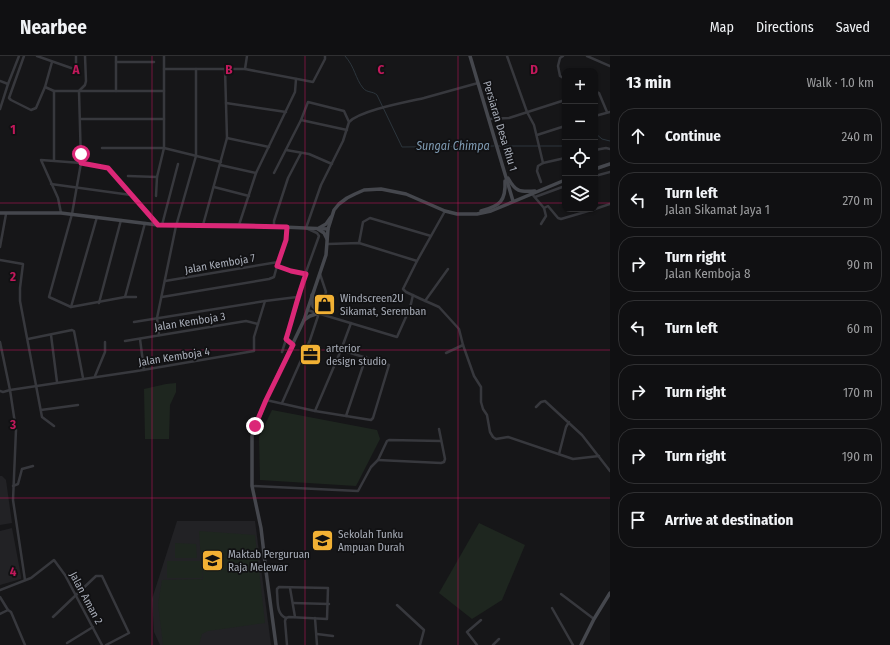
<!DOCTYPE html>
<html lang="en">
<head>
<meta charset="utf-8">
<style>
	body { margin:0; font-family:"Fira Sans Condensed",sans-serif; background:#19191b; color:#f1f3f6 }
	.controls { position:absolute; right:12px; top:12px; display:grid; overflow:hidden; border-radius:8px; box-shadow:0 1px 3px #0004 }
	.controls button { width:36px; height:36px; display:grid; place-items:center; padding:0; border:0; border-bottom:1px solid #303032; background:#101012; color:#f1f3f6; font:20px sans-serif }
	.stop { position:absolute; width:12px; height:12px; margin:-9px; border:3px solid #db2777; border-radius:50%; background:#fff }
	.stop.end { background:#db2777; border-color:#fff; box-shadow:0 1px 4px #0008 }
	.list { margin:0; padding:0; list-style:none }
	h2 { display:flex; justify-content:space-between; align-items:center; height:52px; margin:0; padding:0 16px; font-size:17px }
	h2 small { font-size:13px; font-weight:400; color:#9c9d9f }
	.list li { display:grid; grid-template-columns:26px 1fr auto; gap:12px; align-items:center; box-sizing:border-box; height:56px; margin:0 8px 8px; padding:0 8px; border:1px solid #303032; border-radius:16px }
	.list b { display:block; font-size:15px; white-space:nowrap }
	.list p { margin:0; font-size:13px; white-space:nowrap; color:#9c9d9f }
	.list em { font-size:13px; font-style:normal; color:#9c9d9f }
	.icon { flex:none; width:22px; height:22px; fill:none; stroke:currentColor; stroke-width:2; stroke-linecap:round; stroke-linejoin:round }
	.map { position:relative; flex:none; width:610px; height:589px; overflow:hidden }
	header { display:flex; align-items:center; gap:24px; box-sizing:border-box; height:56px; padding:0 20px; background:#101012; border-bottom:1px solid #303032 }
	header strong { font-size:19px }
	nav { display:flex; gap:22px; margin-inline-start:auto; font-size:14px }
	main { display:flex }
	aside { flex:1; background:#101012 }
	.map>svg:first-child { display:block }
	.built { fill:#222225 }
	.green { fill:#1e261f }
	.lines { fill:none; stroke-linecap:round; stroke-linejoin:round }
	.stream { stroke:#2c353c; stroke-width:1 }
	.street { stroke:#37383d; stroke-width:2.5 }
	.secondary { stroke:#45474d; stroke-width:3.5 }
	.route { stroke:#db2777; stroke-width:5 }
	.grid { fill:none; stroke:#c2185b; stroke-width:1; stroke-opacity:0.55 }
	.labels { text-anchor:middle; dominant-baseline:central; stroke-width:3.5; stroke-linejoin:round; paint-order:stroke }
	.street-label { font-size:11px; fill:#a8adb8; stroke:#111113 }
	.poi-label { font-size:11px; fill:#a8adb8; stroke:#111113; text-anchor:start }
	.water-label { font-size:12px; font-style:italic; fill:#7f9bb3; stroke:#111113 }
	.grid-label { font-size:13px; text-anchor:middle; font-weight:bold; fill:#c2185b; stroke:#111113; stroke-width:3.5; stroke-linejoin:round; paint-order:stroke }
</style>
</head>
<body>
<header>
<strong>Nearbee</strong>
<nav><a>Map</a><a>Directions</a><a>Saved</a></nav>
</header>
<main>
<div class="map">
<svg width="610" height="589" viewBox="0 0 610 589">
	<rect width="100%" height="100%" fill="#161618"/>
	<!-- built -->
	<g class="built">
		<polygon points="0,420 2,420 6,424 12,467 0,469"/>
		<polygon points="177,465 255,465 271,589 160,589 154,576 152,543"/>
		<polygon points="12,472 21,520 21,523 0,529 0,475"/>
	</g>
	<!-- green -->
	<g class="green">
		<polygon points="176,327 176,336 170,349 169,383 145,383 144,333 166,328"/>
		<polygon points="272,354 377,374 380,383 356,430 260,424 259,381"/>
		<polygon points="479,467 525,489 502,544 472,563 439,537"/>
		<polygon points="199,475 255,479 265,567 208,575 202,578 199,589 163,589 158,548 162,524 203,523 202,511 202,522 167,522 167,505 201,505"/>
		<polygon points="175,487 196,488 197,502 175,502"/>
	</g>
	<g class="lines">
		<!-- stream -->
		<g class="stream">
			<path d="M345,0C355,11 355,22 363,32C367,37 373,35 377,39L402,91L494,90"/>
			<polyline points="595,77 602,83 610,85"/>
			<polyline points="498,90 565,90"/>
		</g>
		<!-- street -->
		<g class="street">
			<polyline points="24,0 9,42 11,44 31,54 36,52 45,31 52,6"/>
			<polyline points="37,0 74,13 76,11 76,0"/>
			<polyline points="85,0 86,25 85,29 79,35 81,107 72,158 49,241 71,251 125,241 136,241"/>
			<polyline points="507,0 527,56 534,69 543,107"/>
			<polyline points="563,0 560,2 558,10 560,20 565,23"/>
			<polyline points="587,0 610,10"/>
			<polyline points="116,6 154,6"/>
			<polyline points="164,13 245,13 313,26 325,3 325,0"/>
			<polyline points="245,13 247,0"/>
			<polyline points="0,25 8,28"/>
			<polyline points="45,31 54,35 164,35"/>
			<polyline points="54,35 54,104"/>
			<polyline points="116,35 116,0"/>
			<polyline points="595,35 599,37 607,56"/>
			<polyline points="226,47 286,56"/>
			<polyline points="0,53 8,28 19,0"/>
			<polyline points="595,60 610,56"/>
			<polyline points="81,63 164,63"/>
			<polyline points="489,63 509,62 565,44"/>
			<polyline points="301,64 347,74"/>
			<path d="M349,66C361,54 407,46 424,42C442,37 460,32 478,27"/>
			<polyline points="537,79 565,70"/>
			<polyline points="227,82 269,91"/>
			<polyline points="102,92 164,92 221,106"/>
			<polyline points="286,94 309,98 332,108"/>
			<polyline points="595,94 606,92 610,93"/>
			<polyline points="220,109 256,117"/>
			<polyline points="274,117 301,64 308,46 344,55 349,66 343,85 321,129 306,172 317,177 319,180 297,241 297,249 282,296"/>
			<polyline points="128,120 157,121"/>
			<polyline points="595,120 610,116"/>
			<polyline points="541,126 537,115 538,110 543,107 565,102"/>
			<polyline points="51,128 131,139"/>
			<polyline points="214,131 249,140"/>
			<polyline points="532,138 544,152 548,150 558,162 561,163 595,153"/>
			<polyline points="156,140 157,121 164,92 164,0"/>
			<polyline points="535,141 565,130"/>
			<polyline points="595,153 610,148"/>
			<polyline points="445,155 417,205 403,233 406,236 421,243 439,251 459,273 463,289 474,320 481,331 481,346 483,353 487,359 490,376 493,381 496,383 508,381 573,403 599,400"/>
			<polyline points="61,157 58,142 41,104 81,107 108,112 158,169"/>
			<polyline points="541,168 546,160 544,152"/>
			<polyline points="162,169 178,108"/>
			<polyline points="203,169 227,82 225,13"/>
			<polyline points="239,169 256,117 295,36 296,23"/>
			<polyline points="274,170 274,165 288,122 301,97"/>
			<polyline points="359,187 363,166 370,162 431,180"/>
			<polyline points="328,188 359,187 417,205"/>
			<polyline points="0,191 6,158"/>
			<polyline points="0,204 23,208 20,232 20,245 42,361 54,370"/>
			<polyline points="278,207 286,184 287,171"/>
			<polyline points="165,225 278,206"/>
			<polyline points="125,241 145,167"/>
			<polyline points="162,241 269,223 274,221 277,210 291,215 306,218"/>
			<polyline points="425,245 448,213"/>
			<polyline points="99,247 121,164"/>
			<polyline points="71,251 97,161"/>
			<polyline points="307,254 397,281 410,252 413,239"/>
			<polyline points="134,266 265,245"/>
			<polyline points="51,279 57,326"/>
			<polyline points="159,279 157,262 176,170 196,100 196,13"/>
			<polyline points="28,283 72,274 74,275 83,322"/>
			<polyline points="140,283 144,314"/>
			<polyline points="125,285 246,265 258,268"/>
			<polyline points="0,286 10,334 16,374 13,444 25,524"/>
			<polyline points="446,297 463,289"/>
			<polyline points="95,320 105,296 105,286"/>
			<polyline points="0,335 3,336 10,334 137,315 254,295 254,281 265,245 297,241"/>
			<polyline points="266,344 315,355 371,364 373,362 389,309 341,294"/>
			<polyline points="282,347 310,284 326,236 320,218"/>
			<polyline points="536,351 541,346 545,345 582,379 610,415"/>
			<polyline points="41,354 78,349"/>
			<polyline points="315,355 341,294 351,267"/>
			<polyline points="346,360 366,301"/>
			<polyline points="559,398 566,371 569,366"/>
			<polyline points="378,404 441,407 444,406 445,403 439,373"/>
			<polyline points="13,430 18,428 22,413 33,410"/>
			<polyline points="252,430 358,435 371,411 378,404 387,385 389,384 441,385"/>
			<path d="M279,531L328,532L327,563L289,561L286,562C276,558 278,545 277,536V533Z"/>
			<polyline points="290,532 295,561"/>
			<polyline points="0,534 31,522 54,504 65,519 102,589"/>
			<polyline points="561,538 594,563"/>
			<polyline points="0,541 8,554 11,556 25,589"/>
			<polyline points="293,547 329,548"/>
			<polyline points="397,549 424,574 420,589"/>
			<polyline points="552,552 573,589"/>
			<polyline points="0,558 8,554"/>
			<polyline points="53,561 96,520 102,520 129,577 106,589"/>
			<polyline points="286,562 285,565 287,589"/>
			<polyline points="315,562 317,589"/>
			<polyline points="317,578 333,580"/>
			<polyline points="67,587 93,571"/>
			<polyline points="477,589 467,576 481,564"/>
			<polyline points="493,589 499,583"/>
		</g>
		<!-- secondary -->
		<g class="secondary">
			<polyline points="470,0 513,145"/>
			<polyline points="595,113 610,108"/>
			<path d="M508,122C516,136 519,136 535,135"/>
			<path d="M481,155C500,150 506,145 505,125"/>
			<polyline points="0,157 61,157 158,169 239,169 328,173"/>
			<polyline points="319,172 326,168 331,161"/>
			<polyline points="318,173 324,177 327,183"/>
			<polyline points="304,264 310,260 319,257 313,250 312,239"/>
			<polyline points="276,589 266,515 261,472 252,430 252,380 266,344 304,264 326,199 328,173 334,154 339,148 347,142 355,138 364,134 381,133 406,138 445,155 457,158 477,158 491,155 565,124"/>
			<polyline points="581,589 594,563 610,537"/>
		</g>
	</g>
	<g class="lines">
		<!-- route -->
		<path class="route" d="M81,98V107L108,112L158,169L239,170L287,171L286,184L277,210L291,215L306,218C298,239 293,261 286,283L293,289L266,344L255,370"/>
	</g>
	<!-- grid -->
	<path class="grid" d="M152,0V589M305,0V589M458,0V589M0,147H565M595,147H610M0,294H610M0,442H610"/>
	<!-- icons -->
	<defs>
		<symbol id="shop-square" viewBox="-11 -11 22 22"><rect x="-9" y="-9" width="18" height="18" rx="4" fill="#f2b134" stroke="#111113"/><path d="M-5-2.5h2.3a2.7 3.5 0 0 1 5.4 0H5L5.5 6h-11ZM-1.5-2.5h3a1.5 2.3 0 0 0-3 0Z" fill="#111"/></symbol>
		<symbol id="office-square" viewBox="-11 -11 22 22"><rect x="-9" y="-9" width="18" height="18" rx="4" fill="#f2b134" stroke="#111113"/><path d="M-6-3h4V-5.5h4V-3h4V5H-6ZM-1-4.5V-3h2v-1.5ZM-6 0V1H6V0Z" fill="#111"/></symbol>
		<symbol id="school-square" viewBox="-11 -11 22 22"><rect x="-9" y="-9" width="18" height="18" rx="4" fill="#f2b134" stroke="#111113"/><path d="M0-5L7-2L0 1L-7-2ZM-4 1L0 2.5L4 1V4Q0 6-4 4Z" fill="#111"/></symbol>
		<symbol id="university-square" viewBox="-11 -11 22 22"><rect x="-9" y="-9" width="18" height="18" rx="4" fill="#f2b134" stroke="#111113"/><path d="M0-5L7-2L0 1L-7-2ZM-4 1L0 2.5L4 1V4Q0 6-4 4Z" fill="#111"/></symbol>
	</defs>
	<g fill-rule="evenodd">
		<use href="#shop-square" x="312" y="236" width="25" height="25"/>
		<use href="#office-square" x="298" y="286" width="25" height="25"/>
		<use href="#school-square" x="310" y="472" width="25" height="25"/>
		<use href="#university-square" x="200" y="492" width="25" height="25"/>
	</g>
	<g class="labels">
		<!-- street labels -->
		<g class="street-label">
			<text transform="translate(500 70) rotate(73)">Persiaran Desa Rhu 1</text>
			<text transform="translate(220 208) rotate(-10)">Jalan Kemboja 7</text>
			<text transform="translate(190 266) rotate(-9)">Jalan Kemboja 3</text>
			<text transform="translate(174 301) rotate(-9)">Jalan Kemboja 4</text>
			<text transform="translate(86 542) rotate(62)">Jalan Aman 2</text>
		</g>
		<!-- poi labels -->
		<g class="poi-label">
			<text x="340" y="242">Windscreen2U<tspan x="340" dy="13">Sikamat, Seremban</tspan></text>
			<text x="326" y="292">arterior<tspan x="326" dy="13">design studio</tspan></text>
			<text x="338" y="478">Sekolah Tunku<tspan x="338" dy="13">Ampuan Durah</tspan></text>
			<text x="228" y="498">Maktab Perguruan<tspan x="228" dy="13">Raja Melewar</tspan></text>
		</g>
		<!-- water labels -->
		<g class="water-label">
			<text x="453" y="90">Sungai Chimpa</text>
		</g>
	</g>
	<g class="grid-label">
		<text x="76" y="18">A</text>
		<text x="229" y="18">B</text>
		<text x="381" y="18">C</text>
		<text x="534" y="18">D</text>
		<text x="13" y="78">1</text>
		<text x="13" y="225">2</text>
		<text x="13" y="373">3</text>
		<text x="13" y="520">4</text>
	</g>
</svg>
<div class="controls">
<button>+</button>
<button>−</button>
<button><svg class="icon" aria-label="locate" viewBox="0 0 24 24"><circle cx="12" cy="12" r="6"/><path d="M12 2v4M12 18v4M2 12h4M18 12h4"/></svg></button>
<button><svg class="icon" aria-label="layers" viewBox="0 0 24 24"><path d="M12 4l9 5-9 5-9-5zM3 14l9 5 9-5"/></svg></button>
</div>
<div class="stop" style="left:81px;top:98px"></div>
<div class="stop end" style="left:255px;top:370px"></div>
</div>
<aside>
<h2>13 min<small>Walk · 1.0 km</small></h2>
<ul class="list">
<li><svg class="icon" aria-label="ahead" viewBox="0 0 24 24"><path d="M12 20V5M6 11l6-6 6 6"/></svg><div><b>Continue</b></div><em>240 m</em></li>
<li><svg class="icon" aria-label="left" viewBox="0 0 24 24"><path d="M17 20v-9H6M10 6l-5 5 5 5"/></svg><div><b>Turn left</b><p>Jalan Sikamat Jaya 1</p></div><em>270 m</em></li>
<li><svg class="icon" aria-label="right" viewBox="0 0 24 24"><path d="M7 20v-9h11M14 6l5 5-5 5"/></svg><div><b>Turn right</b><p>Jalan Kemboja 8</p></div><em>90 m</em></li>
<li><svg class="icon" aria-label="left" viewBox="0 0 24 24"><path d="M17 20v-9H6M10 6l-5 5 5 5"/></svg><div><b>Turn left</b></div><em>60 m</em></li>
<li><svg class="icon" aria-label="right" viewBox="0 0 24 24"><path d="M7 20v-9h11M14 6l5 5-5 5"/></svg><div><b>Turn right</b></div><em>170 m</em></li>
<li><svg class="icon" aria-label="right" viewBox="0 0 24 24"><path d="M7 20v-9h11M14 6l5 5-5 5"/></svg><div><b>Turn right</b></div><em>190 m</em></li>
<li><svg class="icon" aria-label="arrive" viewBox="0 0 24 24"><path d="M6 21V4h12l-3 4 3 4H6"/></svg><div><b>Arrive at destination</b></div></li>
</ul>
</aside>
</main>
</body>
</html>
